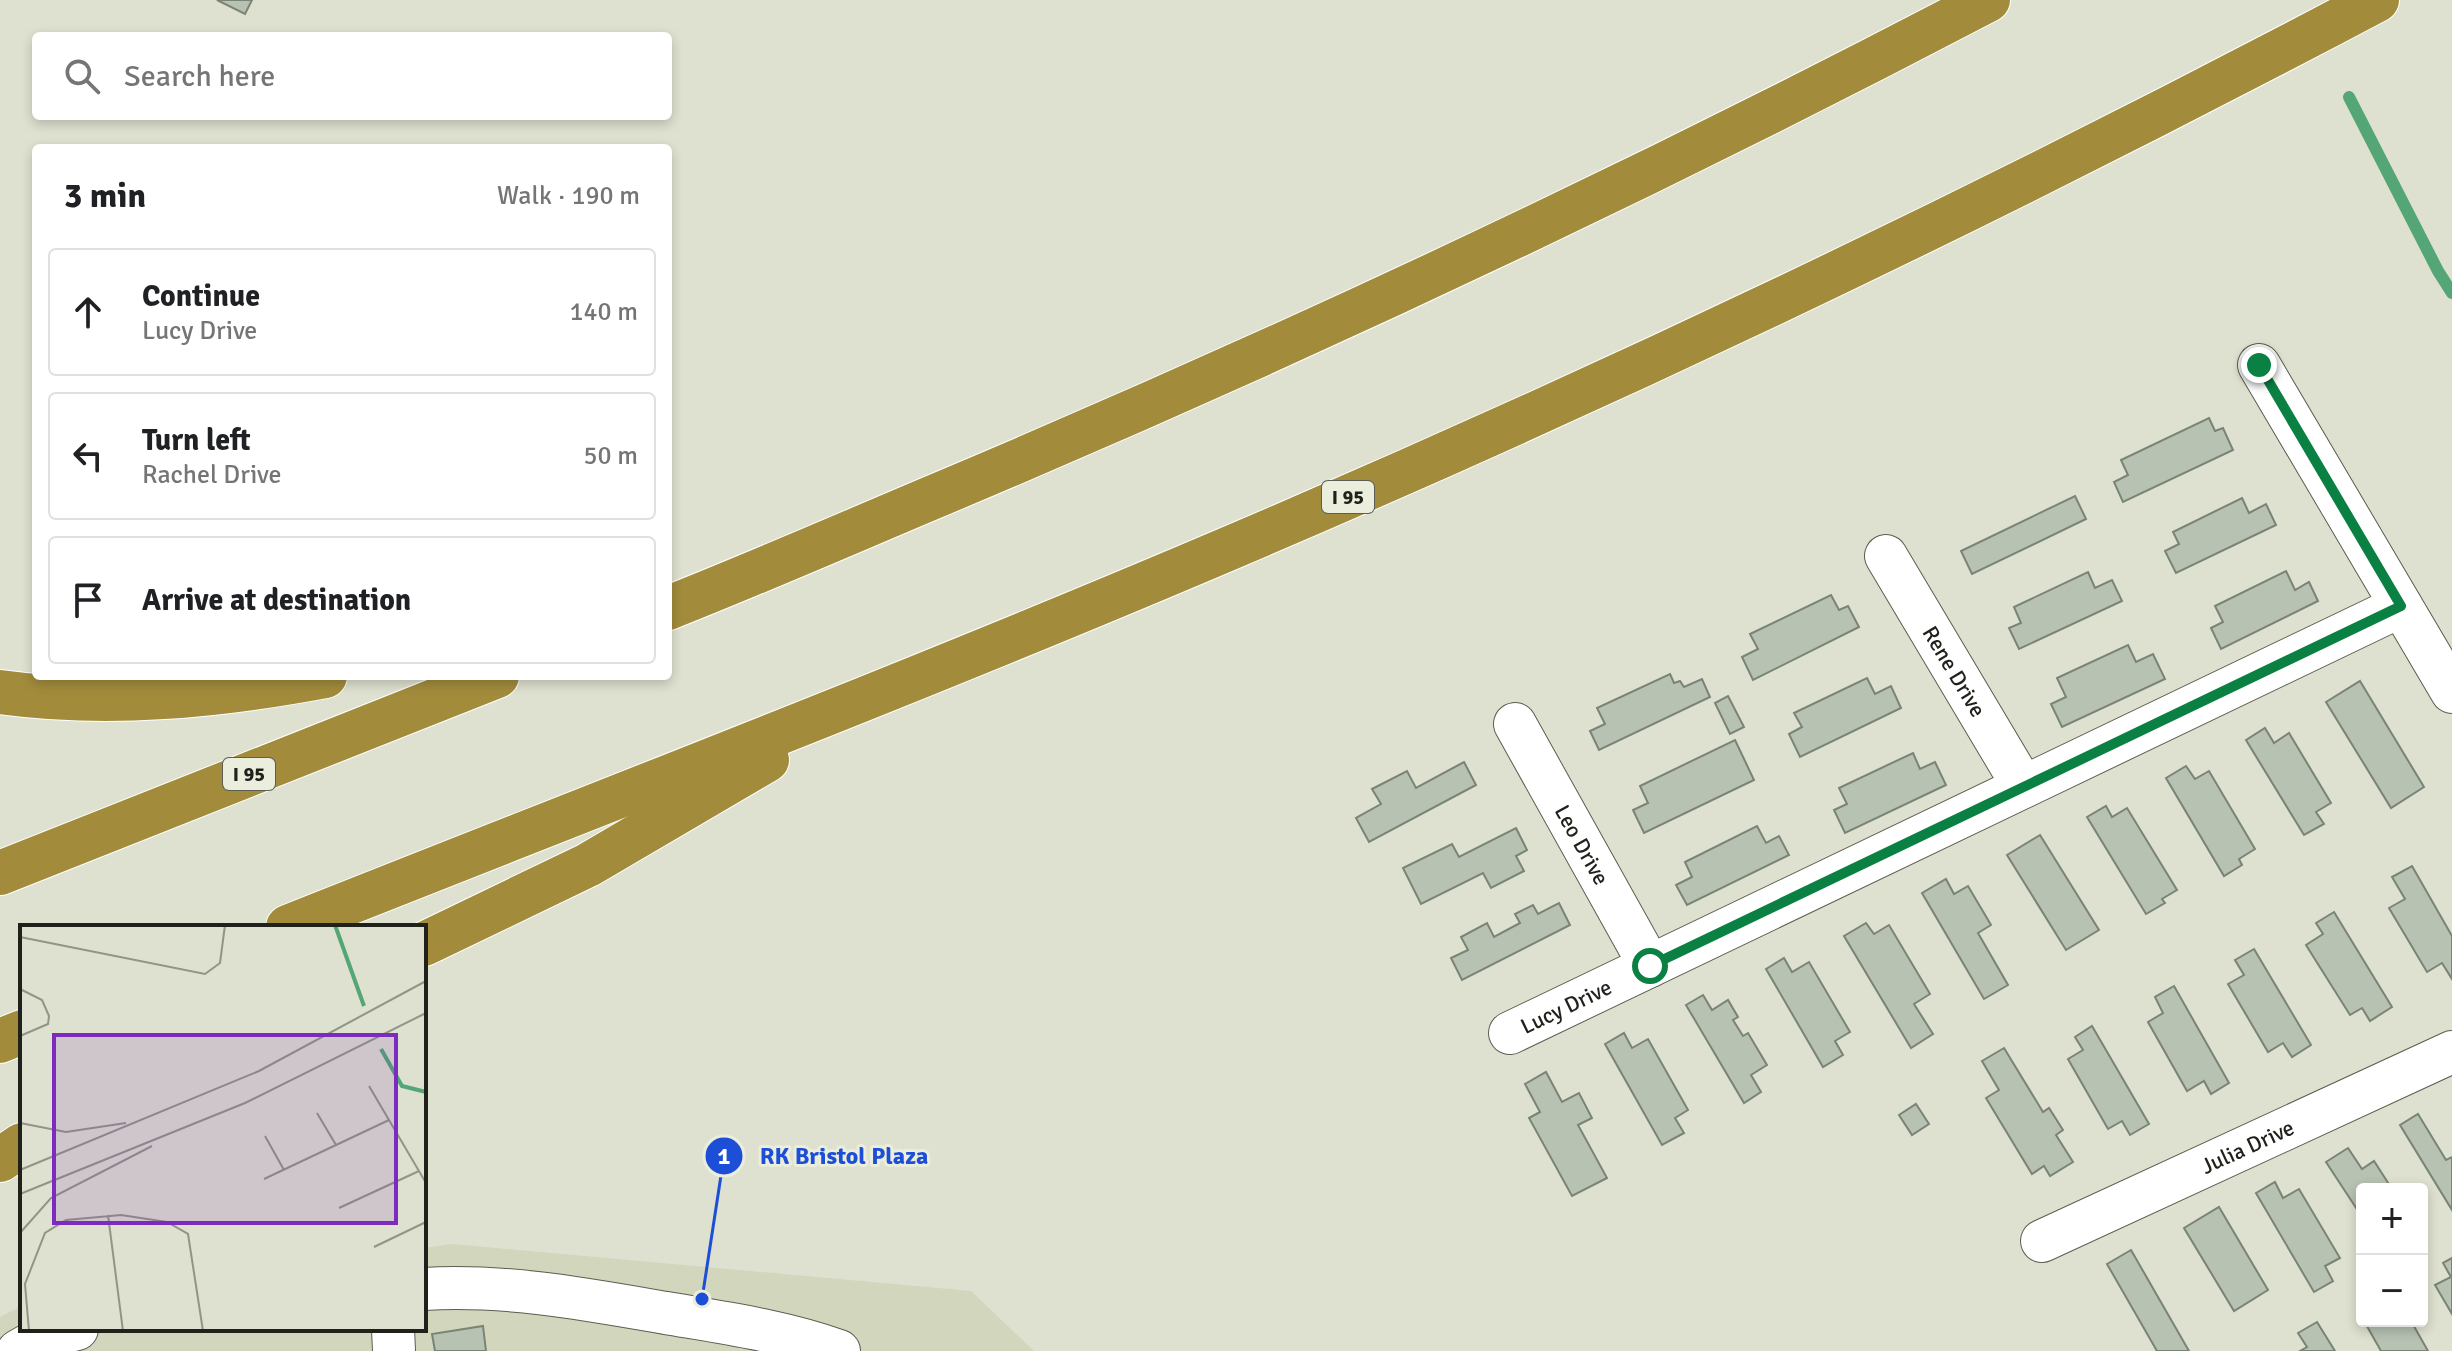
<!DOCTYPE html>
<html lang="en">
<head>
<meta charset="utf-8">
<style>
	body { margin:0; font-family:Signika,sans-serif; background:#f2f2f2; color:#202124 }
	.controls { position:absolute; right:24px; bottom:24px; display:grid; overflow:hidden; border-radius:8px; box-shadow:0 4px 12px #0003 }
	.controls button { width:72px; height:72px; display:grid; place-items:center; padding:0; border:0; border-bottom:2px solid #e0e0e0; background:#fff; color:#202124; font:40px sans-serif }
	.stop { position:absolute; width:24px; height:24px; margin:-18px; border:6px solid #0b8043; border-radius:50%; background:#fff }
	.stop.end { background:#0b8043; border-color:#fff; box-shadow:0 2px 8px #0008 }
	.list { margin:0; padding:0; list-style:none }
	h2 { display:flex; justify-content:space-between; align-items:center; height:104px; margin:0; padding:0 32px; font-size:34px }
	h2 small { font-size:26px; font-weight:400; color:#757577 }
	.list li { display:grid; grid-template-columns:52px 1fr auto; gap:24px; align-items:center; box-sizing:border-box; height:128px; margin:0 16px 16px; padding:0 16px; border:2px solid #e0e0e0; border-radius:8px }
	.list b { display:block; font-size:30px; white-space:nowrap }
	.list p { margin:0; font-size:26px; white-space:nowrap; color:#757577 }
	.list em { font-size:26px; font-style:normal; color:#757577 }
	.icon { flex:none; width:44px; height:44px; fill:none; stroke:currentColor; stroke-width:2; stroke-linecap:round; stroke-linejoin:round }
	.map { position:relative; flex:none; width:2452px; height:1351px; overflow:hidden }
	.search { position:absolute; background:#fff; box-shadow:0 4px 12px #0003; left:32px; top:32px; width:640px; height:88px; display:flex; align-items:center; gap:20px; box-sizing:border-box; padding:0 28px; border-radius:8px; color:#757577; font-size:30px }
	.panel { position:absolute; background:#fff; box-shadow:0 4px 12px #0003; left:32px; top:144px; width:640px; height:536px; border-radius:8px }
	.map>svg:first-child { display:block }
	.built { fill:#d2d6bd }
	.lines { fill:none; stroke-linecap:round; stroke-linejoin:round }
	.stream { stroke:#54a677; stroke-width:12 }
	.building { fill:#b7c2b3; stroke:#7a8476; stroke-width:2 }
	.minor-casing { stroke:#5b5e4f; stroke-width:44 }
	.highway-casing { stroke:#fff; stroke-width:46 }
	.minor { stroke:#fff; stroke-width:42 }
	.highway { stroke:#a28c3b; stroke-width:44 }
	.route { stroke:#0b8043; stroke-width:10 }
	.labels { text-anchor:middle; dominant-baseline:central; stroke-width:6; stroke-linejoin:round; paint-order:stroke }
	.shield { fill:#ebeedc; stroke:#5c5e54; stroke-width:2 }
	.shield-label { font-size:20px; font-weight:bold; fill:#1f211a }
	.street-label { font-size:22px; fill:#1f211a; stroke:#ebeedc }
	.inset-river { fill:none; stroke:#54a677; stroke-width:4 }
	.inset-road { fill:none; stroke:#929487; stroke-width:2 }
	.view { fill:#7b2cbf; fill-opacity:0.15; stroke:#7b2cbf; stroke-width:4 }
	.inset-edge { fill:none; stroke:#1f211a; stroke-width:4 }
	.leader { fill:none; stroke:#1d4ed8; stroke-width:3 }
	.callout-dot { fill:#1d4ed8; stroke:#ebeedc; stroke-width:3 }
	.mark-label { font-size:24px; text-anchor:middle; font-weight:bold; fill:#fff }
	.callout-label { font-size:24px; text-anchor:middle; font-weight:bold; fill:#1d4ed8; stroke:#ebeedc; stroke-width:6; stroke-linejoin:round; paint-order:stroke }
</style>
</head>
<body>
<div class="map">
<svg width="2452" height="1351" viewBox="0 0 2452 1351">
	<rect width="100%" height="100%" fill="#dee1cf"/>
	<!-- built -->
	<polygon class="built" points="452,1244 971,1291 1034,1351 0,1351 0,1317 22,1306 22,1329 424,1329 424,1248"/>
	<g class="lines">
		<!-- stream -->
		<polyline class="stream" points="2349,97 2438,271 2452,293"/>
	</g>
	<!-- building -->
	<g class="building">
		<polygon points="217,0 252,0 245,14"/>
		<polygon points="2209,418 2215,431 2223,428 2233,450 2123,502 2114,482 2128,475 2121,460"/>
		<polygon points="2075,496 2086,519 1972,574 1961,551"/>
		<polygon points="2242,498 2249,513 2266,504 2276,525 2176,573 2165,551 2179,544 2173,532"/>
		<polygon points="2286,571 2295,590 2309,582 2318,601 2221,649 2211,628 2223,622 2215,606"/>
		<polygon points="2088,572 2095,588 2112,580 2122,601 2019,649 2009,628 2021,623 2014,607"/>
		<polygon points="1831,595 1839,610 1848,606 1859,627 1753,680 1742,657 1758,649 1750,634"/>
		<polygon points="2128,645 2136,662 2153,654 2165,679 2062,727 2051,704 2066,697 2057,678"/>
		<polygon points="1670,674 1674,683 1680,681 1684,687 1702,679 1710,697 1599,750 1590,731 1605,724 1597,708"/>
		<polygon points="1867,678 1875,694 1891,686 1901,708 1800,757 1789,734 1802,727 1794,713"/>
		<polygon points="2360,681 2424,787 2391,808 2326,702"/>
		<polygon points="1728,696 1744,727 1730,734 1715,703"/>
		<polygon points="2265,728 2274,743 2289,733 2331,803 2316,812 2324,824 2304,835 2246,740"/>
		<polygon points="1735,740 1754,780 1644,833 1633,810 1648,803 1640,786"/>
		<polygon points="1913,753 1920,769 1935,762 1946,785 1845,833 1834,810 1847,804 1839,788"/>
		<polygon points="1464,762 1476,785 1369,842 1356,818 1381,804 1372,789 1407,771 1416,788"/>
		<polygon points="2186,766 2195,779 2209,771 2255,849 2239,859 2242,865 2224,876 2166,778"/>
		<polygon points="2106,806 2112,817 2127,808 2177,890 2162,899 2165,903 2146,914 2087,817"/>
		<polygon points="1757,826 1766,843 1779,836 1789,855 1687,905 1676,885 1692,877 1685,862"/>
		<polygon points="1516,828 1527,850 1516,856 1524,871 1491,888 1483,873 1421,904 1403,868 1452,844 1459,857"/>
		<polygon points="2040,835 2099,930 2066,950 2007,855"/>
		<polygon points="2412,866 2452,936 2452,979 2442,963 2427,972 2389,908 2405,899 2392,877"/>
		<polygon points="1946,879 1954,894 1968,886 1991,925 1978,933 2008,985 1984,999 1922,893"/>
		<polygon points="1559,903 1570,925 1462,980 1451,958 1468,950 1461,937 1487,923 1494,937 1520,923 1515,914 1533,905 1538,914"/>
		<polygon points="2334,912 2392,1007 2370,1021 2362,1008 2350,1015 2306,945 2323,934 2316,923"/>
		<polygon points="1866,923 1874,934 1889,925 1930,994 1914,1004 1933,1034 1911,1048 1844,936"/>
		<polygon points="2254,949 2311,1045 2292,1057 2283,1043 2268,1052 2228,984 2244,975 2235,960"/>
		<polygon points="1784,958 1792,972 1809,962 1850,1032 1835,1041 1843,1055 1823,1067 1766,969"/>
		<polygon points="2174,986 2229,1083 2211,1094 2204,1081 2187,1091 2148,1022 2163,1013 2155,997"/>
		<polygon points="1703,995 1712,1010 1728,1000 1738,1017 1733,1020 1743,1036 1748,1033 1767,1065 1751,1075 1761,1092 1744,1103 1686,1005"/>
		<polygon points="2092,1026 2149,1124 2130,1135 2122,1121 2108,1129 2068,1059 2083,1050 2075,1037"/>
		<polygon points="1624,1033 1632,1048 1648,1039 1688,1110 1675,1118 1684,1133 1662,1145 1605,1044"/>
		<polygon points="2004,1048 2043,1112 2049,1108 2063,1130 2056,1135 2073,1162 2050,1176 2044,1166 2032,1174 1986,1098 1999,1090 1982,1061"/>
		<polygon points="1546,1072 1562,1102 1579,1093 1592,1118 1578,1125 1607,1178 1572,1196 1529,1118 1540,1112 1525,1084"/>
		<polygon points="1916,1104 1929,1124 1912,1135 1899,1115"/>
		<polygon points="2418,1114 2446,1160 2452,1157 2452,1210 2400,1125"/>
		<polygon points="2348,1148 2362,1169 2374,1161 2392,1189 2362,1189 2362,1217 2326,1162"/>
		<polygon points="2275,1182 2283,1198 2299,1189 2340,1258 2325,1266 2333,1281 2314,1292 2256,1193"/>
		<polygon points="2219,1207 2268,1290 2234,1311 2184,1228"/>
		<polygon points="2131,1250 2189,1351 2157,1351 2107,1264"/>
		<polygon points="2452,1258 2452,1314 2435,1285 2451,1277 2443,1263"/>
		<polygon points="2364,1321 2411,1321 2428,1351 2381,1351"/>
		<polygon points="2317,1322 2335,1351 2300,1351 2307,1347 2298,1333"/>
		<polygon points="483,1326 486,1351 435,1351 432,1334"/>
	</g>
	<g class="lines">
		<defs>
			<g id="minor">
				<polyline points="2259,365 2452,692"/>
				<path id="s1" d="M1886,556L2023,786"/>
				<path id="s2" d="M1515,724L1650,966"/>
				<path id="s3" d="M1510,1033L2401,606"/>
				<path id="s4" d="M2042,1241L2452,1052"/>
				<path d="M424,1289C505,1284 586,1299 666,1313C725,1323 783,1331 839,1351"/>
				<polyline points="393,1329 394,1351"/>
				<polyline points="18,1351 39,1339 77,1329"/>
			</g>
			<g id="highway">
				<path d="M668,608C754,574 839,537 924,501C1286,349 1641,182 1988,0"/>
				<path d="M0,692C109,707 218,696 325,676"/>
				<polyline points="0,873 497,676"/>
				<path d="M288,927C605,801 923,679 1237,545C1624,380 2005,197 2377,0"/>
				<polyline points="424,944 588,865 767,760"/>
				<polyline points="0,1041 22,1032"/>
				<polyline points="0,1160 22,1145"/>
			</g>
		</defs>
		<!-- minor casing -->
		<use href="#minor" class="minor-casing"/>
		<!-- highway casing -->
		<use href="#highway" class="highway-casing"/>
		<!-- minor -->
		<use href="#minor" class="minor"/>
		<!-- highway -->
		<use href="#highway" class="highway"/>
	</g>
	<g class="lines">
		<!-- route -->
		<polyline class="route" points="1650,966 2401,606 2259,365"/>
	</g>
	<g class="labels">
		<!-- shield labels -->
		<g class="shield">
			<rect x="1322" y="481" width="52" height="32" rx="6"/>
			<rect x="223" y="758" width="52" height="32" rx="6"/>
		</g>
		<g class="shield-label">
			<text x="1348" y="497">I 95</text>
			<text x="249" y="774">I 95</text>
		</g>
		<!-- street labels -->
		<g class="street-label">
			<text stroke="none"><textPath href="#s1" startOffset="134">Rene Drive</textPath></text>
			<text stroke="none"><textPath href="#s2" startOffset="138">Leo Drive</textPath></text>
			<text stroke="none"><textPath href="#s3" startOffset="62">Lucy Drive</textPath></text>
			<text stroke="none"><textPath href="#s4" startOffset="226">Julia Drive</textPath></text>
		</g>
	</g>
	<!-- overview -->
	<g transform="translate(20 925)">
		<rect width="406" height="406" fill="#dee1cf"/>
		<path class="inset-river" d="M315,0L344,81M361,124L382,161L406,167"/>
		<path class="inset-road" d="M0,12L185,49L200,38L205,0M0,64L22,75L29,91L28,99L0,111M349,161L406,258M297,188L316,220M0,198L46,207L106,198M245,211L264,245M0,245L239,146L406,56M244,254L369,195M0,269L225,178L406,88M319,283L399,246M88,290L103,406M0,308L31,273L132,221M354,322L406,297M9,406L5,359L25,308L46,295L101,290L147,297L168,309L183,406"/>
		<path class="view" d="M34,110H376V298H34Z"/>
		<rect width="406" height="406" class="inset-edge"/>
	</g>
	<!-- callouts -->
	<path class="leader" d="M702 1299L724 1156"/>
	<g class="callout-dot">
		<circle cx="702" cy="1299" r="8"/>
		<circle cx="724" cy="1156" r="20"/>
	</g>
	<g class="mark-label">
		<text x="724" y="1164">1</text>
	</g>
	<g class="callout-label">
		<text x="844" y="1164">RK Bristol Plaza</text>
	</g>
</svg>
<div class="controls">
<button>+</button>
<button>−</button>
</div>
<div class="stop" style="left:1650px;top:966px"></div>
<div class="stop end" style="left:2259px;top:365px"></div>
<div class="search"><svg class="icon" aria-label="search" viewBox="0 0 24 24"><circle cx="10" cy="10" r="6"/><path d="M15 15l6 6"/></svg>Search here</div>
<section class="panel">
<h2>3 min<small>Walk · 190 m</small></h2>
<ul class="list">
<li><svg class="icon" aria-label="ahead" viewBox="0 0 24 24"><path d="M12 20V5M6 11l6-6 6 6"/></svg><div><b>Continue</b><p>Lucy Drive</p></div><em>140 m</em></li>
<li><svg class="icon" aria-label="left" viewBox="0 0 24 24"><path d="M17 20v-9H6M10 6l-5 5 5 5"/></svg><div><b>Turn left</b><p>Rachel Drive</p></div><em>50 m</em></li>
<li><svg class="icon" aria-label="arrive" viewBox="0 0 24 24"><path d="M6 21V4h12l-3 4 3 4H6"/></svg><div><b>Arrive at destination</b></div></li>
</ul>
</section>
</div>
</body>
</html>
